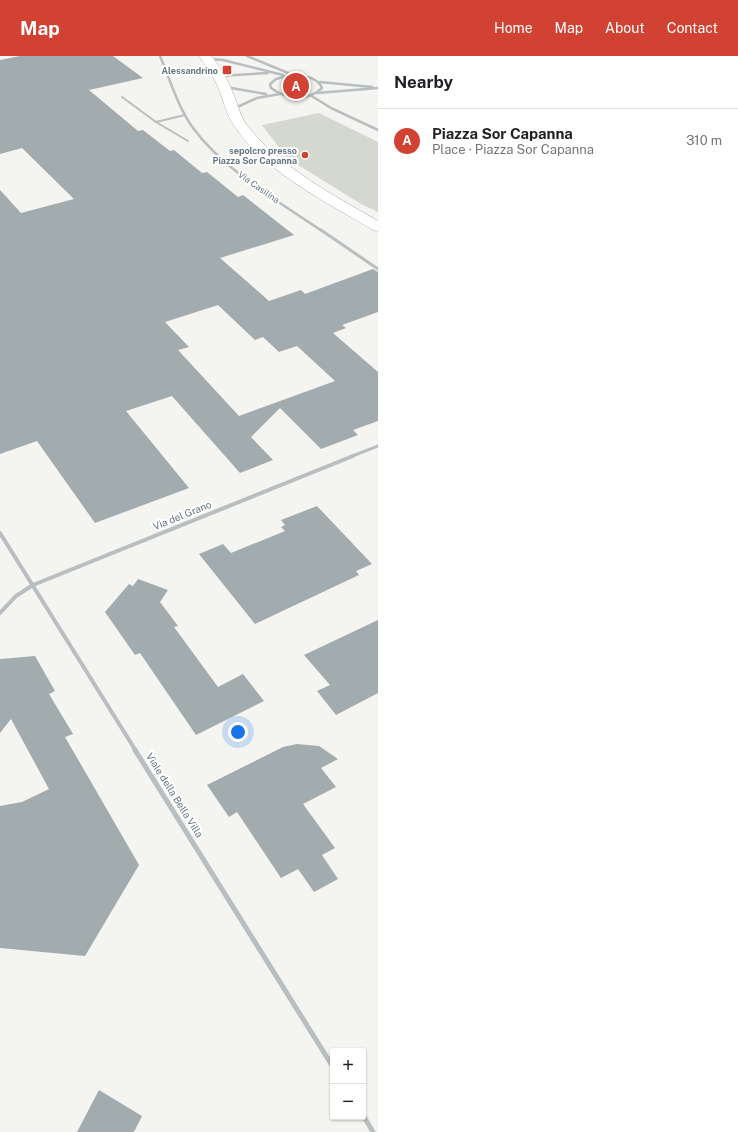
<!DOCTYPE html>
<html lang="en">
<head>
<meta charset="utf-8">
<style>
	body { margin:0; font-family:"Public Sans",sans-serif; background:#f2f2f2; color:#202124 }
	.controls { position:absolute; right:12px; bottom:12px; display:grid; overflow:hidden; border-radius:4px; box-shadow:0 1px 3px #0004 }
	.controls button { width:36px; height:36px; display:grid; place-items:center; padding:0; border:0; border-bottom:1px solid #e0e0e0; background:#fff; color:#202124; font:20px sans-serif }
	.you { position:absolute; left:238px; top:676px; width:14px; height:14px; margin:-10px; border:3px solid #fff; border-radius:50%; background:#1a73e8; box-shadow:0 0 0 6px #1a73e833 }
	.badge { display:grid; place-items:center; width:26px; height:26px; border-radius:50%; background:#d14233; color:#fff; font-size:13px; font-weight:700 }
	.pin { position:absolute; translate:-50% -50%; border:2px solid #fff; box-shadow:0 1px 4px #0006 }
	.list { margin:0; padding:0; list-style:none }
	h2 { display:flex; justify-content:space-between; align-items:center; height:52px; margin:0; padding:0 16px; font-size:17px }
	h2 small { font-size:13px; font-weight:400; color:#757577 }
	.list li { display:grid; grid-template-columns:26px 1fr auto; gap:12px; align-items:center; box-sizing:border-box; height:64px; padding:0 16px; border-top:1px solid #e0e0e0 }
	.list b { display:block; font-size:15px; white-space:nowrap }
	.list p { margin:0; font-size:13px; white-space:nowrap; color:#757577 }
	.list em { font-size:13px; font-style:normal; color:#757577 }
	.map { position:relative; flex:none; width:378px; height:1076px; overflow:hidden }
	header { display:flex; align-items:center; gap:24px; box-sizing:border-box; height:56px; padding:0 20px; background:#d14233; color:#fff }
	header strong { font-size:19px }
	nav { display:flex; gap:22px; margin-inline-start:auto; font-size:14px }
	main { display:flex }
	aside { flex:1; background:#fff }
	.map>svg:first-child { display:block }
	.green { fill:#d4d8d0 }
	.building { fill:#a2abae; fill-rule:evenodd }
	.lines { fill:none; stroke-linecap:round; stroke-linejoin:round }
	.secondary-casing { stroke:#aeb4b7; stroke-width:1 }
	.service { stroke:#b9bec0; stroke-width:2 }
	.minor-far3 { stroke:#b9bec0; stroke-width:2.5 }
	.minor-far2 { stroke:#b9bec0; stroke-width:3 }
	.minor-far1 { stroke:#b9bec0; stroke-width:4 }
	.minor { stroke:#b9bec0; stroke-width:5 }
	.secondary { fill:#fff; fill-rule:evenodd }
	.poi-dot { fill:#d14233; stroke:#fff; stroke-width:1.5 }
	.labels { text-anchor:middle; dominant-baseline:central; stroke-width:4; stroke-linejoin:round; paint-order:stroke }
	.far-poi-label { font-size:9px; font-weight:bold; fill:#66777f; stroke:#fff; text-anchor:end }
	.far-street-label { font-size:9px; fill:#66777f; stroke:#fff }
	.street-label { font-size:10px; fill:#66777f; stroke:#fff }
</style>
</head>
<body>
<header>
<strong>Map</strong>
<nav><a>Home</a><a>Map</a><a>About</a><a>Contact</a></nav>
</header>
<main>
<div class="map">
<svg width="378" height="1076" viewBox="0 0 378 1076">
	<rect width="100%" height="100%" fill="#f4f4f0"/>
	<!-- green -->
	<polygon class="green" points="319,57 378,86 378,156 361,148 287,102 262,69"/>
	<!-- building -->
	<g class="building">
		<path d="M20,0H113L143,22L89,34L138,75L143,74L170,95L174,94L202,117L207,116L238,141L243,139L294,179L220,202L269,245L301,234L305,238L373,213L378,216V256L342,269L346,272L333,277L378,316V365L353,374L358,379L321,393L280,352L251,381L273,404L240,417L172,340L126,355L189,432L95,467L37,385L0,398V134L21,157L74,143L22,92L0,98V4ZM218,249L255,284L263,281L279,296L297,290L335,325L239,360L178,294L189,291L165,266Z"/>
		<polygon points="317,450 372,508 356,515 359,519 255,568 199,498 223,488 231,497 285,475 281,471 285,469 281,464"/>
		<polygon points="138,523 168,534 160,546 178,570 174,571 218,631 243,618 264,645 196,679 140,597 135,599 105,556 129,528 133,530"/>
		<polygon points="378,564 378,637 336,659 317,635 330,629 304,599"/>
		<polygon points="35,600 55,635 49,638 73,678 65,681 139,809 85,900 0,892 0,750 22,746 49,733 11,663 0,677 0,603"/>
		<polygon points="297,688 319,690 338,703 321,712 336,731 303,748 335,792 322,799 338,823 314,836 298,813 281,822 237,756 229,761 207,729 283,691"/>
		<polygon points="99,1034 142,1060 134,1076 77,1076"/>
	</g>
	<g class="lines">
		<defs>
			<path id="secondary" d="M199,0H211C223,13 230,29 236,45C239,53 241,61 246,68C279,111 332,138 378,165V175L373,174C326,146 263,115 233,68C226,57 223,43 218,31C213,19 206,10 199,0Z"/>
		</defs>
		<!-- secondary casing -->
		<use href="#secondary" class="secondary-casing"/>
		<!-- service -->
		<g class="service">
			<polyline points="122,41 156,66 188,85"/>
			<polyline points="156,66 185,59"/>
		</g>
		<!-- minor-far3 -->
		<g class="minor-far3">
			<path d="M160,0C170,24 178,51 193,72C224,114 279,146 322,175"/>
			<polyline points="247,0 293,19"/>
			<polyline points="208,3 223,4 283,19"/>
			<polyline points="219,20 268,17"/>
			<path d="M287,20C299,19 317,19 322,32C308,46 286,43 271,32L270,28L276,23Z"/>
			<polyline points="320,26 372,31"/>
			<polyline points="225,31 266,38"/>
			<polyline points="317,37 378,32"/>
			<polyline points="310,39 331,52 378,74"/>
			<polyline points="233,53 257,42 280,38"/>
		</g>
		<!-- minor-far2 -->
		<g class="minor-far2">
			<polyline points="321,174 378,213"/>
			<polyline points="350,401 378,390"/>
		</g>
		<!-- minor-far1 -->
		<g class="minor-far1">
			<polyline points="0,477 136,695"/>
			<polyline points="0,557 16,540 33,529 353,400"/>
		</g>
		<!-- minor -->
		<g class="minor">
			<polyline points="135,694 333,1011"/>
			<polyline points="363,1059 373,1076"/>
		</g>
		<!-- secondary -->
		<use href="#secondary" class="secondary"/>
	</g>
	<!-- markers -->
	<g class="poi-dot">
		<rect x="222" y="9" width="10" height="10" rx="2"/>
		<circle cx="305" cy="99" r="4"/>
	</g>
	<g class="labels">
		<!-- far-poi labels -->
		<g class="far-poi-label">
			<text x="218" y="14">Alessandrino</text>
			<text x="297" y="94">sepolcro presso<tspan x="297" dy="10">Piazza Sor Capanna</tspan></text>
		</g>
		<!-- far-street labels -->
		<g class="far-street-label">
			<text transform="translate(259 131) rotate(35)">Via Casilina</text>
		</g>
		<!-- street labels -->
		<g class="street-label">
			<text transform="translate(182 459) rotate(-22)">Via del Grano</text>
			<text transform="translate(175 739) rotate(58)">Viale della Bella Villa</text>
		</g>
	</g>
</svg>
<div class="controls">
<button>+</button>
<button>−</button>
</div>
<div class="you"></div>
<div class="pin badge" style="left:296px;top:30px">A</div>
</div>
<aside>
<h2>Nearby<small></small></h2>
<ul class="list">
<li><span class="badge">A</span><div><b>Piazza Sor Capanna</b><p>Place · Piazza Sor Capanna</p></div><em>310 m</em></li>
</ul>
</aside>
</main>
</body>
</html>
